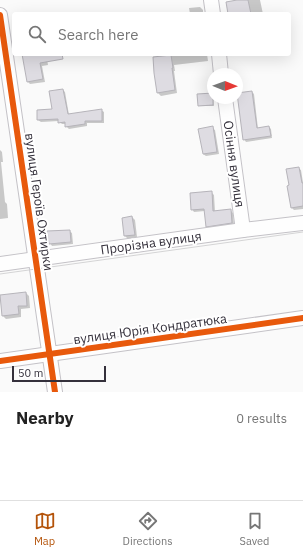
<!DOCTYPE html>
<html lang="en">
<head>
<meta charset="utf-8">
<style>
	body { margin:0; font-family:"IBM Plex Sans",sans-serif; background:#f6f6f6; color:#222 }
	.compass { position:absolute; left:207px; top:68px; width:36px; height:36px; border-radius:50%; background:#fff; box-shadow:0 4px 16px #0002; rotate:91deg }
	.scale { position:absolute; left:12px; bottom:10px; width:94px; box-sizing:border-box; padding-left:4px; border:2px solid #34303b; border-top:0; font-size:11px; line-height:14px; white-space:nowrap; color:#34303b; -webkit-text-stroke:3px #fff; paint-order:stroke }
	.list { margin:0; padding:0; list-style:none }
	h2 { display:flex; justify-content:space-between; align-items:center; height:52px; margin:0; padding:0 16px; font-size:17px }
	h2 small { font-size:13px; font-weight:400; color:#767676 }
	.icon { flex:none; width:22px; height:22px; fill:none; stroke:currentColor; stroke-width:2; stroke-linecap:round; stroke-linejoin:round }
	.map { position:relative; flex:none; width:303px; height:392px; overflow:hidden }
	.search { position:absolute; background:#fff; box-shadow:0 4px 16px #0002; left:12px; right:12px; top:12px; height:44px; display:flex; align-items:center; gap:10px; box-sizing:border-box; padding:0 14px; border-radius:4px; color:#767676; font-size:15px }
	.sheet { height:108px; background:#fff }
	nav { display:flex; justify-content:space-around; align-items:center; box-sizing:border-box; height:56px; border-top:1px solid #e0e0e0; background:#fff; font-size:11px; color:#767676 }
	nav a { display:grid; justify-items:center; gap:2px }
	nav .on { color:#b45309 }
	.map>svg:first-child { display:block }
	.shadow { fill:#0003 }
	.building { fill:#dedce2; stroke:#b6b4ba }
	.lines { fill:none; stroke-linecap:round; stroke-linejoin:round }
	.street-casing { stroke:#c4c2c7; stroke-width:16 }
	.street { stroke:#fefefe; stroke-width:14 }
	.tram { stroke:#d4d4d5; stroke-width:1 }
	.cycleway-casing { stroke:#fff; stroke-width:8 }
	.cycleway { stroke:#e8590c; stroke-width:6 }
	.labels { text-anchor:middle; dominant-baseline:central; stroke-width:4; stroke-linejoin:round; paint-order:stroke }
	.street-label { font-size:13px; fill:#34303b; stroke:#fff }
</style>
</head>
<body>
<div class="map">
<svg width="303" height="392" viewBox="0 0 303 392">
	<rect width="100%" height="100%" fill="#fafafa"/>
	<!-- shadow -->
	<g class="shadow">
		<polygon points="242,0 260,0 263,14 229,14"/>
		<polygon points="200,7 203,10 203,14 190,14 189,8"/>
		<polygon points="23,54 46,54 48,65 42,66 45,82 30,84 28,82"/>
		<polygon points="160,54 207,54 208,61 174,65 175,71 174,71 177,93 161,96 158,93"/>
		<polygon points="63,90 65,92 69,115 101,110 104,112 104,123 87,123 87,126 69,129 66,126 66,124 62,124 59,121 41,122 38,120 53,110"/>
		<polygon points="252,92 254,94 258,129 269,127 271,129 272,138 246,142 244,139"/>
		<polygon points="213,95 214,106 200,106 199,105"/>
		<polygon points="212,128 215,130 219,154 206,156 203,154"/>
		<polygon points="0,150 2,152 3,162 1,162 5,202 7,204 8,218 0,219"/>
		<polygon points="298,168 301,170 303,183 303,209 294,210 292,208 288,186"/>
		<polygon points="211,192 214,195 215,212 230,210 233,213 234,225 210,229 207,226 205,211 194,212 192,209"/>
		<polygon points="132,217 135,220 137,237 128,239 125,236"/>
		<polygon points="69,231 72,233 73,244 52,246 50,243"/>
		<polygon points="26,293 29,296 30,308 21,309 21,317 6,319 3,316 0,296"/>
	</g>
	<!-- building -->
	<g class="building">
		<polygon points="237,0 248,0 251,14 228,14 226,2"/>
		<polygon points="22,54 62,54 63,59 40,63 43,79 27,82"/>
		<polygon points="171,55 173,68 172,68 175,90 157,93 154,73 153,57"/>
		<polygon points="63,89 68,114 102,109 102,121 85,121 85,124 65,127 65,122 58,123 58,119 37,120 37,110 52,109 49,91"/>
		<polygon points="252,91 257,128 269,126 271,136 243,140 237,93"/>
		<polygon points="213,93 213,105 198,106 197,94"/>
		<polygon points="213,126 217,152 203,154 198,129"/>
		<polygon points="299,167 302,183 303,183 303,206 291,208 287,186 289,185 286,169"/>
		<polygon points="212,191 213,211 231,209 232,223 206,227 204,209 191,210 190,193"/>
		<polygon points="132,216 135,235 124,236 122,218"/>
		<polygon points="70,230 71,242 49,244 47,231"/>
		<polygon points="26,292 27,306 18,306 19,314 2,316 0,295"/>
	</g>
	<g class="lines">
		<defs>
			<g id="street">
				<polyline points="211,0 213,14"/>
				<polyline points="0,15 55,392"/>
				<polyline points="219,54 221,74"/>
				<polyline points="225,98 243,230"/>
				<polyline points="0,264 243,230 303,223"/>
				<polyline points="0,361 303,318"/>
			</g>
		</defs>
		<!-- street casing -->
		<use href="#street" class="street-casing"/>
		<!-- street -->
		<use href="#street" class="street"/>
		<!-- tram -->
		<polyline class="tram" points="0,274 303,232"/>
		<defs>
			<g id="cycleway">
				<polyline points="0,15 55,392"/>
				<polyline points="0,361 303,318"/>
			</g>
		</defs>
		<!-- cycleway casing -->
		<use href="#cycleway" class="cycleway-casing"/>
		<!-- cycleway -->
		<use href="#cycleway" class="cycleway"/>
	</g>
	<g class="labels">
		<!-- street labels -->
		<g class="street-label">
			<text transform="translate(234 164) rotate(82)">Осіння вулиця</text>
			<text transform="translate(39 202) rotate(82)">вулиця Героїв Охтирки</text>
			<text transform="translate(151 243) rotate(-8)">Прорізна вулиця</text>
			<text transform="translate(150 329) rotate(-8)">вулиця Юрія Кондратюка</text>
		</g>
	</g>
</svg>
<svg class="compass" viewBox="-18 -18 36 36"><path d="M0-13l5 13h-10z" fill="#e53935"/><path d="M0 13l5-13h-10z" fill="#767676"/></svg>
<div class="scale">50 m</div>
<div class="search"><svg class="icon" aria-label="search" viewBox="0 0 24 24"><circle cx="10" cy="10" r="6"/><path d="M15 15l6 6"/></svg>Search here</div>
</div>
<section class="sheet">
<h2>Nearby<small>0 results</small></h2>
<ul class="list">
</ul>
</section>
<nav>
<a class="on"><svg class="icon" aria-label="map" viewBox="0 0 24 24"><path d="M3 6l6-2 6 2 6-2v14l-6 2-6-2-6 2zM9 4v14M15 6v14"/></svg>Map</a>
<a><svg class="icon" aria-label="directions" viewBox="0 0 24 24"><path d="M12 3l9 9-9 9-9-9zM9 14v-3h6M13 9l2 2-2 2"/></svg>Directions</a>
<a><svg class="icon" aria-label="saved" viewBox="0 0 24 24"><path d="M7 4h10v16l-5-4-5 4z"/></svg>Saved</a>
</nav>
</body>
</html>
